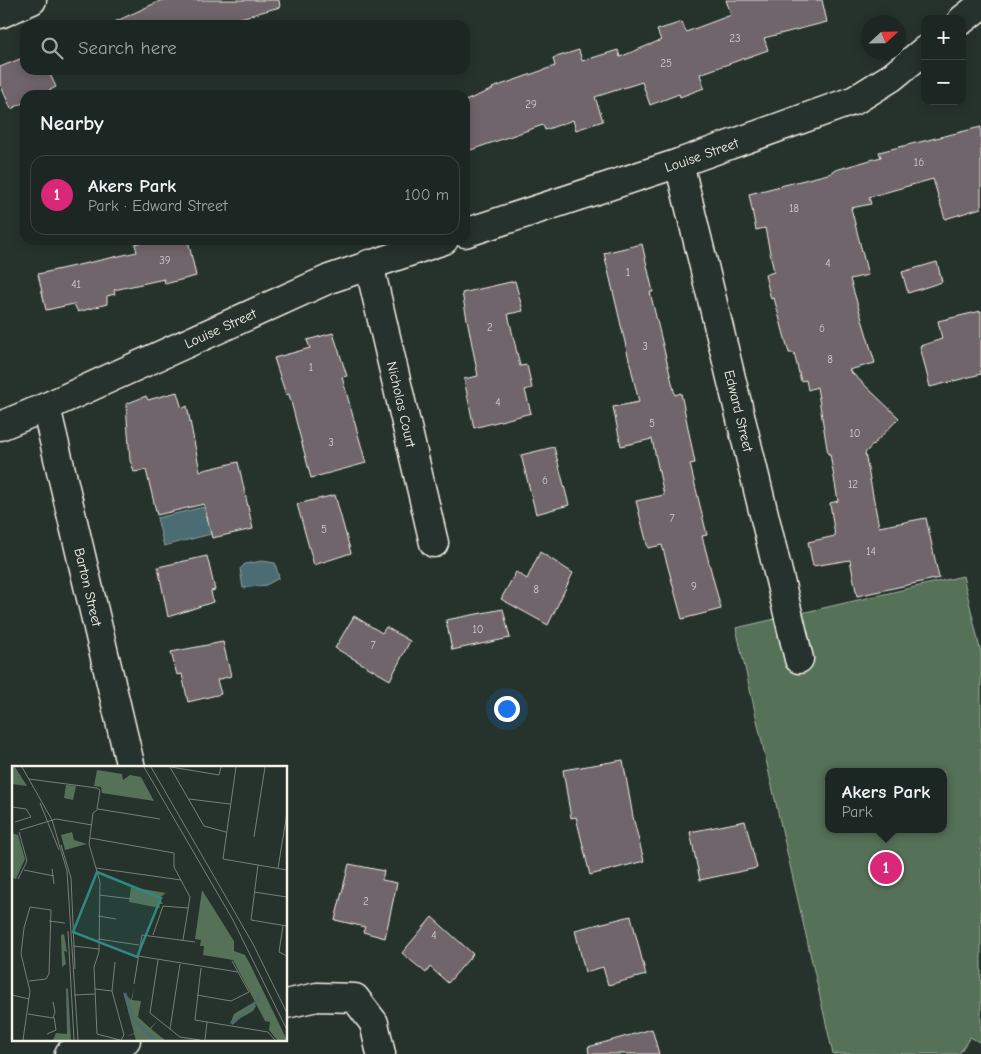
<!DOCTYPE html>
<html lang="en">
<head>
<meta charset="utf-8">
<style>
	body { margin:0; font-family:"Comic Neue",sans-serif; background:#29322f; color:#f1f3f6 }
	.controls { position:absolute; right:15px; top:15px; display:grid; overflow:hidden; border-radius:10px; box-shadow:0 2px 12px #0003 }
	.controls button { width:45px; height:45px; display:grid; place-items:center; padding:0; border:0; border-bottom:1px solid #3a4340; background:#1c2622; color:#f1f3f6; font:25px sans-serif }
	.compass { position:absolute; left:861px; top:15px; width:45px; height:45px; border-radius:50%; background:#1c2622; box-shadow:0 2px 12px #0003; rotate:68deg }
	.you { position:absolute; left:506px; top:708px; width:18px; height:18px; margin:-12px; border:4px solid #fff; border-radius:50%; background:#1a73e8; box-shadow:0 0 0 8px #1a73e833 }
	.badge { display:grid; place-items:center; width:32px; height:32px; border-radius:50%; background:#db2777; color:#fff; font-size:16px; font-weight:700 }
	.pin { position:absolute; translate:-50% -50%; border:2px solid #fff; box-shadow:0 1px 5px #0006 }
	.popup { position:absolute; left:825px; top:768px; width:122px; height:65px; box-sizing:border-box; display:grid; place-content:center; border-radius:10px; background:#1c2622; filter:drop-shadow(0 1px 4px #0005); font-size:16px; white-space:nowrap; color:#a0a5a5 }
	.popup b { font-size:19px; color:#f1f3f6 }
	.popup::after { content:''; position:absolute; left:50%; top:100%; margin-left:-10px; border:10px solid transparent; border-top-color:#1c2622 }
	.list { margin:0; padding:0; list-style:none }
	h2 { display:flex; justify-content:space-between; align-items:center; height:65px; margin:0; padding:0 20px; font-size:21px }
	h2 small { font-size:16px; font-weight:400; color:#a0a5a5 }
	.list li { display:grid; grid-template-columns:32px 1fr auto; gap:15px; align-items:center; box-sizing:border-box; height:80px; margin:0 10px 10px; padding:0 10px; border:1px solid #3a4340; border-radius:15px }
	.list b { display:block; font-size:19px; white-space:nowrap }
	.list p { margin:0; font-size:16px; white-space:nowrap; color:#a0a5a5 }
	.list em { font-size:16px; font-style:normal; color:#a0a5a5 }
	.icon { flex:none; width:28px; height:28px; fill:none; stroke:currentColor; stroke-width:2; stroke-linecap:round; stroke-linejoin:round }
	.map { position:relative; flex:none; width:981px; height:1054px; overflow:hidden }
	.search { position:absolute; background:#1c2622; box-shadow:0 2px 12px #0003; left:20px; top:20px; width:450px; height:55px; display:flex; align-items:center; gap:12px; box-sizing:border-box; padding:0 18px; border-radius:15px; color:#a0a5a5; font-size:19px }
	.panel { position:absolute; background:#1c2622; box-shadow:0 2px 12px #0003; left:20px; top:90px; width:450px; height:155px; border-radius:15px }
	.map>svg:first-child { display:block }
	.green { fill:#557158; stroke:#a4b1a0; fill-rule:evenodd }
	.water { fill:#4b6c72; stroke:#8fa1a1 }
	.building { fill:#6f656a; stroke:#f4f1e8 }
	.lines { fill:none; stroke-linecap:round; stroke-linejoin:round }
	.minor-casing { stroke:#f4f1e8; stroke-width:31 }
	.minor { stroke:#26332d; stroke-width:28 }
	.labels { text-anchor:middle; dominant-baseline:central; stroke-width:4; stroke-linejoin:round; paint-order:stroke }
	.number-label { font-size:11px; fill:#d3cec8 }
	.street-label { font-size:14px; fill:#f4f1e8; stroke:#26332d }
	.inset-river { fill:none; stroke:#4b6c72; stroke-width:2.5 }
	.inset-road { fill:none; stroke:#787f78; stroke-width:1 }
	.view { fill:#318880; fill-opacity:0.15; stroke:#318880; stroke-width:2.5 }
	.inset-edge { fill:none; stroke:#f4f1e8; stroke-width:2.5 }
</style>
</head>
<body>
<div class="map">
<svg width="981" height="1054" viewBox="0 0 981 1054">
	<rect width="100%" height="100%" fill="#26332d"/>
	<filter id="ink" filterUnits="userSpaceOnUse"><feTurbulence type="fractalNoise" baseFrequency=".02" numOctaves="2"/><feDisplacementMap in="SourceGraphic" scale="10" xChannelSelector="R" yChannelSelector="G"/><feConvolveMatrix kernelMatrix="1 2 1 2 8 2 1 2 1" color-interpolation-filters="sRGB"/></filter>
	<g filter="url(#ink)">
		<!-- green -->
		<path class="green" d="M963,576L981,653V1043L970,1037L959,1054H833L736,628ZM828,772H944V829H828Z"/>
		<!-- water -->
		<g class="water">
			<polygon points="204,507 211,534 164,546 157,518"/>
			<polygon points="262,561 275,563 279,578 266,585 243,588 240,569 245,564"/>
		</g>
		<!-- building -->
		<g class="building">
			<polygon points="162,0 279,0 280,7 215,25 108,25"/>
			<polygon points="726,0 822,0 827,22 764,38 768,50 700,74 704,88 680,97 679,94 650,105 642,82 595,97 603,121 576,130 573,120 545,130 543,125 465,152 465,101 493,89 492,88 555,66 553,58 579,50 582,61 618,50 620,57 661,40 657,30 682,22 686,32 731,15"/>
			<polygon points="25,57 25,70 48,70 56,87 40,95 25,95 25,102 11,109 0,84 0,67"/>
			<polygon points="981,127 981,208 945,219 933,179 869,197 871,204 851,208 868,275 850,279 875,363 849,370 899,418 865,453 879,527 926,518 939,578 857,596 850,560 813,566 808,542 835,536 830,503 838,501 830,454 828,454 817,387 808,390 806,380 801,381 794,353 789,353 774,298 771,299 765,275 774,272 765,228 756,230 749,194 832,173 832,171 881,157 879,152"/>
			<polygon points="151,240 188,240 196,276 165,284 164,279 114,290 115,294 107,296 107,304 78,312 74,304 46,310 38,274 137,252 135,244"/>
			<polygon points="642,244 653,292 650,292 675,395 681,393 695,463 690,464 707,535 702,536 721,609 682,619 662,545 648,548 636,501 664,495 652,439 621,446 613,407 639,402 604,253"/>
			<polygon points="937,262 942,282 908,293 902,272"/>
			<polygon points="515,281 523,311 508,314 520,366 527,365 532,388 525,390 531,413 474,428 464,379 478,376 462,293"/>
			<polygon points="981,311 981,374 930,387 920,346 942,339 938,321"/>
			<polygon points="333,333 347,376 342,377 366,463 311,478 289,394 286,395 274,358 310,348 307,340"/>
			<polygon points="177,392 182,409 187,406 200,471 238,462 253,529 212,538 204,504 157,515 146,470 134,472 130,460 126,404 146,396 148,400"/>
			<polygon points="554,447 569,505 536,514 521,455"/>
			<polygon points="335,495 351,553 314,565 297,504"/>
			<polygon points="540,552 573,573 548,625 501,599 516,572 527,579"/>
			<polygon points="207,556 215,590 211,591 213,602 168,617 158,567"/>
			<polygon points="503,609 510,638 452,650 446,620"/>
			<polygon points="354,616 382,633 386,627 410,641 390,680 335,648"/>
			<polygon points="223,642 231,676 217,680 221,694 188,702 182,674 177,675 171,652"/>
			<polygon points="623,760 633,817 644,861 590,875 576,817 571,818 563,770"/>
			<polygon points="745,821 757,868 700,880 690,832"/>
			<polygon points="349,864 384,871 382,880 397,883 385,938 363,932 365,927 335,920"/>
			<polygon points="631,916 646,975 608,985 603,967 585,972 575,930"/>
			<polygon points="432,917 473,954 448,983 430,967 426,973 402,953"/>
			<polygon points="652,1029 659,1054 589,1054 588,1047"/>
		</g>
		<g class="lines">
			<defs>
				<g id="minor">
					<polyline points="0,14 32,0"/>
					<polyline points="962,20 981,5"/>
					<path id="s1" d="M679,163L799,659"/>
					<path id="s2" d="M465,233L679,163L855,100L892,77L925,50"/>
					<path id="s3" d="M369,264L434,543"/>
					<path id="s4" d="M46,407L131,768"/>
					<path id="s5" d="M0,426L46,407L329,279L444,240"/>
					<polyline points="286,1004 317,997 355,998 374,1023 381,1054"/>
					<polyline points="69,1054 126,1040"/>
				</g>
			</defs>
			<!-- minor casing -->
			<use href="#minor" class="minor-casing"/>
			<!-- minor -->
			<use href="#minor" class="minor"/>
		</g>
	</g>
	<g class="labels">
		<!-- number labels -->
		<g class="number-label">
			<text x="735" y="38">23</text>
			<text x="666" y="63">25</text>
			<text x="531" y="104">29</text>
			<text x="919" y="162">16</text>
			<text x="794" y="208">18</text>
			<text x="165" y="260">39</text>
			<text x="828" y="263">4</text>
			<text x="628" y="272">1</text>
			<text x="76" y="284">41</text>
			<text x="490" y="327">2</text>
			<text x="822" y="328">6</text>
			<text x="645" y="346">3</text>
			<text x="830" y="359">8</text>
			<text x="311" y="367">1</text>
			<text x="498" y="402">4</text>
			<text x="652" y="423">5</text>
			<text x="855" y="433">10</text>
			<text x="331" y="442">3</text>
			<text x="545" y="480">6</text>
			<text x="853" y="484">12</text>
			<text x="672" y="518">7</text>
			<text x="324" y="529">5</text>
			<text x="871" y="551">14</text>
			<text x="694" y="586">9</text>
			<text x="536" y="589">8</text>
			<text x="478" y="629">10</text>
			<text x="373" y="645">7</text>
			<text x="366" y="901">2</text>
			<text x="434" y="935">4</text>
		</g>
		<!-- street labels -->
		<g class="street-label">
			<text stroke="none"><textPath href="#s2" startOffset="249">Louise Street</textPath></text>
			<text stroke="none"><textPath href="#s5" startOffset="241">Louise Street</textPath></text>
			<text stroke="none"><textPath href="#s3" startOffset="144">Nicholas Court</textPath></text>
			<text stroke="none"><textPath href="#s1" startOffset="255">Edward Street</textPath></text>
			<text stroke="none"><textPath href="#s4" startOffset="185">Barton Street</textPath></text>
		</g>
	</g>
	<!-- overview -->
	<g transform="translate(12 766)">
		<rect width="275" height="275" fill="#26332d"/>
		<path d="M0,1H3L15,20L0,18ZM85,4L110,8L111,14L118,9L129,11L142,35L90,27L89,21L82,20ZM54,19L64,20L61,34L52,32ZM60,66L62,74L75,78L53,84L49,69ZM0,67L6,69L13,93L4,113L0,112ZM119,121L154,127L147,132L151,138H147L148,142L117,136ZM190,124L222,175V185L233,189L238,198L275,274H265L257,264L258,256L253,255L221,194L191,189L192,180H188L189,174L183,173ZM52,168L55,186L52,185L54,198L50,201L49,169ZM54,222L56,223L59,274H41L44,267L55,268ZM122,222L120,234L129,235L126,251L138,262L145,255L139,263L153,274H124L122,268L114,271L122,267L111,226L119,234ZM242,236L244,240L241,245L218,258L222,248Z" fill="#557158"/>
		<path class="inset-river" d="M113,227L122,255L143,274M220,258L245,235L247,227"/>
		<path class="inset-road" d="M10,1L40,54L55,105L66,274M132,1L221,154L275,264M139,1L241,178L275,247M158,1L192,60L214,66M159,1L207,9L209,1M224,1L211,93L275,104M17,13L85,22L88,24L85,43M177,33L218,38M28,37L47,84M0,41L14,43L19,51L3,56M8,64L44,53L80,59M242,71L253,1M78,72L162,87V101L178,131L171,174M49,79L59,112L63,203M246,99L239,154L275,160M84,102L169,114M266,102L275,47M40,103L42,118M12,104L42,110M6,113L15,95L7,66M242,126L275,131M87,129L120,133M86,150L104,153M37,155L53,157M271,160L267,186L275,190M56,165L62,274M141,169L151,140L176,142M86,173L127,179M61,180L87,183M126,190L226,206M146,194L138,247L168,271L188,274M189,202L183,254L256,266L263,274M122,218L130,169L183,176M83,223L100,225L112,269L109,274M100,225L103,196M0,229L17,233M62,229L83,228M185,229L219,235L237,226L220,195M16,248L41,252L43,246L41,236M158,263L168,198M35,268L44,264L42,251M11,274L18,225L9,188L12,162L18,141L39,144L37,208L34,213L17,215M108,274L85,268L82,201L87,186L88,116L77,78L81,47L86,43L148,53M193,274L195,256"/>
		<path class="view" d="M85,106L149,132L125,191L61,166Z"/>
		<rect width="275" height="275" class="inset-edge"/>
	</g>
</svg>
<div class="controls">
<button>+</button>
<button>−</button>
</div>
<svg class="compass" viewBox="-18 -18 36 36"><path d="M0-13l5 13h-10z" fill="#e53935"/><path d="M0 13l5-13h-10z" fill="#a0a5a5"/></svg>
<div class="you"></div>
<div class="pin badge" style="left:886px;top:868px">1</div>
<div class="popup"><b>Akers Park</b>Park</div>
<div class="search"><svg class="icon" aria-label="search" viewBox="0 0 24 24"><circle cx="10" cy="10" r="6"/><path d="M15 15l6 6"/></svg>Search here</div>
<section class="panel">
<h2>Nearby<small></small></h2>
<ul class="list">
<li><span class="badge">1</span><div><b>Akers Park</b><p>Park · Edward Street</p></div><em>100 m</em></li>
</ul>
</section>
</div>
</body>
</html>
